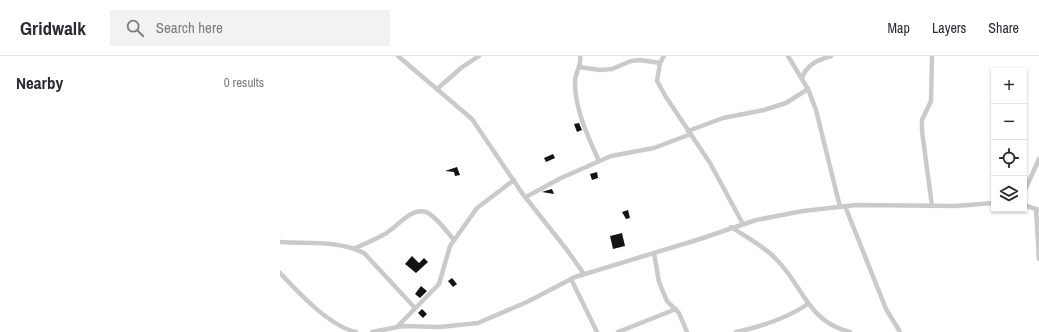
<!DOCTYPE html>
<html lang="en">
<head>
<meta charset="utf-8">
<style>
	body { margin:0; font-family:"Archivo Narrow",sans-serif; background:#f2f2f3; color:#2b2b33 }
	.controls { position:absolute; right:12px; top:12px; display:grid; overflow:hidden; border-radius:0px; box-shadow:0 1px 3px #0004 }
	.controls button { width:36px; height:36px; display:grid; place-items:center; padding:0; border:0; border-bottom:1px solid #e1e1e2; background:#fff; color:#2b2b33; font:20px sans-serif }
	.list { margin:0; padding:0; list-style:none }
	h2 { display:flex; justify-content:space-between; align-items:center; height:52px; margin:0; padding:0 16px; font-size:17px }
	h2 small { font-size:13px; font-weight:400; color:#7c7c81 }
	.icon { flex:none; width:22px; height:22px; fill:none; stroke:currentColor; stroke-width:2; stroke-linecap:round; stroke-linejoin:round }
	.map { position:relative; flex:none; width:759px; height:276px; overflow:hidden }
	header { display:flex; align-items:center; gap:24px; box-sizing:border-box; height:56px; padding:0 20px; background:#fff; border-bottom:1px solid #e1e1e2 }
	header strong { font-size:19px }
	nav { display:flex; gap:22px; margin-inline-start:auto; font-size:14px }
	.search { width:280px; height:36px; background:#f2f2f3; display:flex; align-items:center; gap:10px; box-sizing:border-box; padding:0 14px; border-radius:0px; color:#7c7c81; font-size:15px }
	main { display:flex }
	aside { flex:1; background:#fff }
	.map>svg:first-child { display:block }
	.building { fill:#141414 }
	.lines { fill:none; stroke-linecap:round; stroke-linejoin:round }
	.minor { stroke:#cacaca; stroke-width:4.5 }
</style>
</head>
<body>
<header>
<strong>Gridwalk</strong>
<div class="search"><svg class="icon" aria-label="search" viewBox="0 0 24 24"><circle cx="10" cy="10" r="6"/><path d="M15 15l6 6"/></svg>Search here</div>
<nav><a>Map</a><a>Layers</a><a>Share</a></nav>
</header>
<main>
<aside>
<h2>Nearby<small>0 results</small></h2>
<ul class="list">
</ul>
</aside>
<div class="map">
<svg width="759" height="276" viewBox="0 0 759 276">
	<rect width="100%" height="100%" fill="#fff"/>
	<!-- building -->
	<g class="building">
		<polygon points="299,67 302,74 297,76 294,68"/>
		<polygon points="273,98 275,102 266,106 264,102"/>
		<polygon points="177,111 180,119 175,120 174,116 165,115"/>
		<polygon points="317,116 318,122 312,124 310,118"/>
		<polygon points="272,133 274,138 262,136 265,135"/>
		<polygon points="348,154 350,162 346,163 342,156"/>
		<polygon points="342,177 345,190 333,193 330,180"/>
		<polygon points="132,200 139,207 144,202 148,206 136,217 125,208"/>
		<polygon points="172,222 177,228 173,231 168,225"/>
		<polygon points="141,230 147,235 140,242 135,238"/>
		<polygon points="142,253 147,258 143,262 138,257"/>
	</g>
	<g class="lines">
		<!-- minor -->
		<g class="minor">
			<polyline points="118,0 192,63 242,137 287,194 304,218"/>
			<path d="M300,0C302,9 296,15 295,24C294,51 308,81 319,105"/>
			<polyline points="384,0 380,7 377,25 386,41 430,107 463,168"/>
			<polyline points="508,0 528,33 536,54 560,151"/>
			<polyline points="652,0 651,45 642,64 642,75 652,150"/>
			<polyline points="299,11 320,14 332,13 351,5 360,4 380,7"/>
			<path d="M522,22C527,8 538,4 551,0"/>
			<polyline points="157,33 181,12 199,0"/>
			<polyline points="408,75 443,62 484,54 506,47 528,33"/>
			<polyline points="744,136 759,103"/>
			<polyline points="246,141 281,122 331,100 374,92 411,78"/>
			<polyline points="744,149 759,154"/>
			<polyline points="565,150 606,253 620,276"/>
			<polyline points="756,153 759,203"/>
			<path d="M451,171C466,181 484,190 496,203C524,231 527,265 570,276"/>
			<path d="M0,186C28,188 59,184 84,197L135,252"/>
			<path d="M75,192C85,188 94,184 103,179C116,173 130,151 146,156C155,159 168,177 174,184"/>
			<polyline points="374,197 379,226 384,238 387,245 399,257 407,276"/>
			<path d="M0,217C19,237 49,270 76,276"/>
			<polyline points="291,223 317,276"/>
			<polyline points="117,271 159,228 170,190 197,152 234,124"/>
			<polyline points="92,276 123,270 160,271 198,267 247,246 295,221 420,183 476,164 523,155 576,149 675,150 714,147"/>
			<polyline points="338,276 396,253"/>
			<path d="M456,276C480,271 507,262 528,248"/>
		</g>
	</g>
</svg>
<div class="controls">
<button>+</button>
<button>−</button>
<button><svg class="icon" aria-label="locate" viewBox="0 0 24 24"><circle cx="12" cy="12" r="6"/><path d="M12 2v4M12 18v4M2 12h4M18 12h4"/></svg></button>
<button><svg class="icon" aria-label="layers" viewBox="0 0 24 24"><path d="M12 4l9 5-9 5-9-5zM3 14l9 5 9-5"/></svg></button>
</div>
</div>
</main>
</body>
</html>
